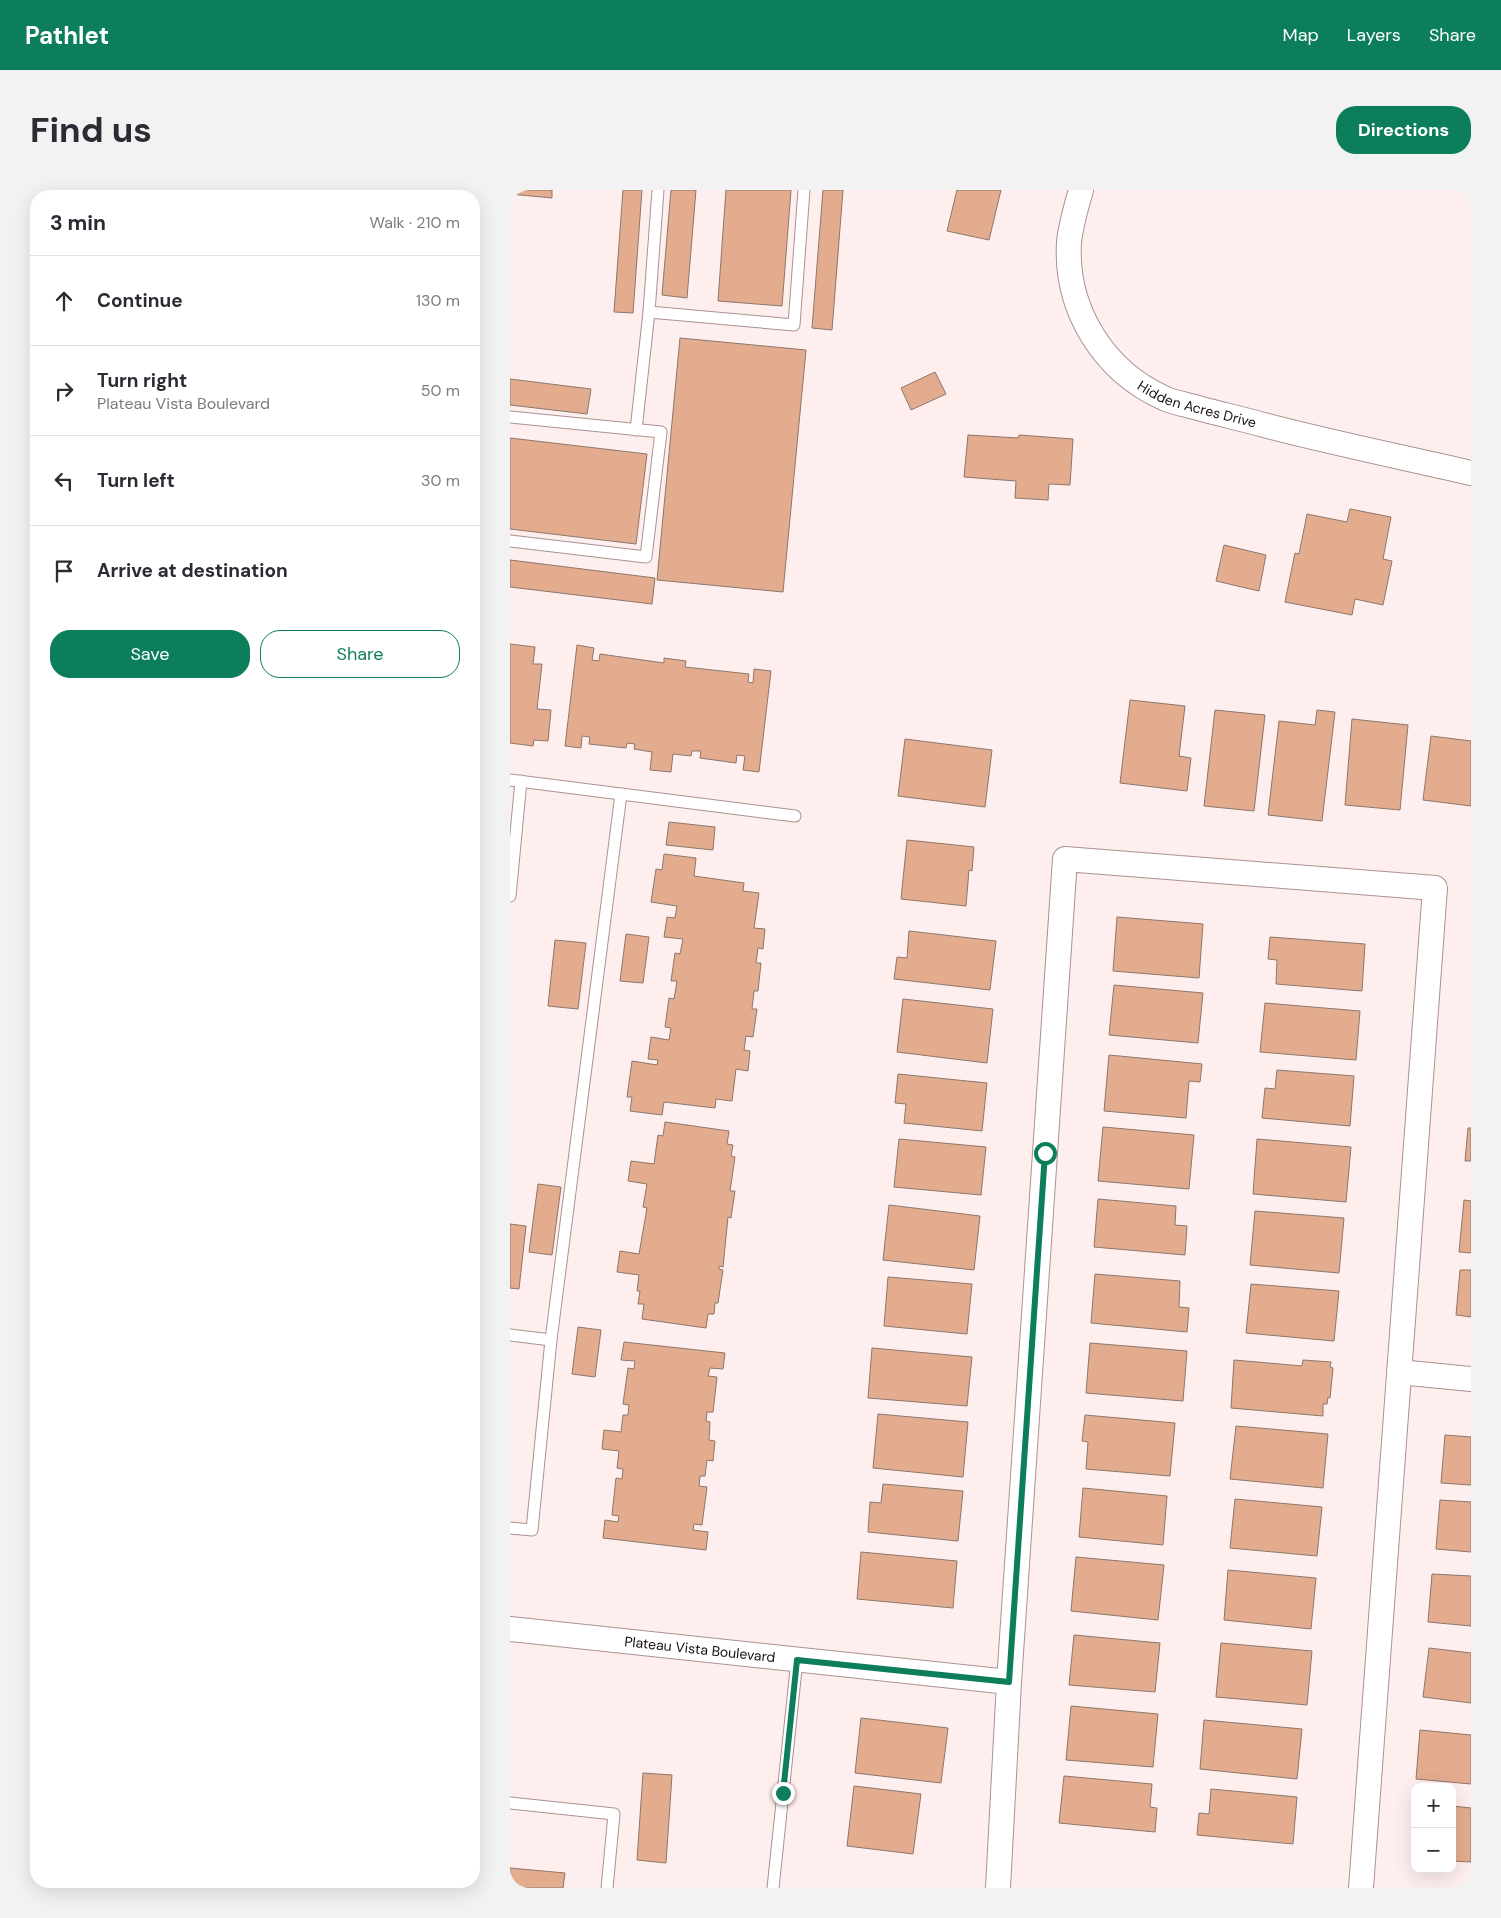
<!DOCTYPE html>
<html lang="en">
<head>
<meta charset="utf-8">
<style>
	body { margin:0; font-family:"DM Sans",sans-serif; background:#f2f2f3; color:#2b2b33 }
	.controls { position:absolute; right:15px; bottom:15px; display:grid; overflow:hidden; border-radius:10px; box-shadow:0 5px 20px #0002 }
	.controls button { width:45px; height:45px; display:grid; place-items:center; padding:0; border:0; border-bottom:1px solid #e1e1e2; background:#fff; color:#2b2b33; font:25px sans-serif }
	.stop { position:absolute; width:15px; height:15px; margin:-11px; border:4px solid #0c7e5b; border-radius:50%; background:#fff }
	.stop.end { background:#0c7e5b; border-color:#fff; box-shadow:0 1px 5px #0008 }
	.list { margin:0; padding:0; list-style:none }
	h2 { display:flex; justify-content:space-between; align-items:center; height:65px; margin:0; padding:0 20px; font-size:21px }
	h2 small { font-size:16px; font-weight:400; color:#7c7c81 }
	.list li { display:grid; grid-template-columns:32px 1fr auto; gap:15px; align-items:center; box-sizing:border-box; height:90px; padding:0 20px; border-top:1px solid #e1e1e2 }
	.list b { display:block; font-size:19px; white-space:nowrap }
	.list p { margin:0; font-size:16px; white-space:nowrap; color:#7c7c81 }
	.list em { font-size:16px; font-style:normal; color:#7c7c81 }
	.actions { display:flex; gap:10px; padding:15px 20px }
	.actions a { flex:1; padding:11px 0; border:1px solid #0c7e5b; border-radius:20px; text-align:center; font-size:18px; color:#0c7e5b }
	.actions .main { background:#0c7e5b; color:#fff }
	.icon { flex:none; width:28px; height:28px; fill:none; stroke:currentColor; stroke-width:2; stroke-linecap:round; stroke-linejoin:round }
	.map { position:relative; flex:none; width:961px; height:1698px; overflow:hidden; border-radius:20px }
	header { display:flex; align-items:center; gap:30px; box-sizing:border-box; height:70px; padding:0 25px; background:#0c7e5b; color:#fff }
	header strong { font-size:24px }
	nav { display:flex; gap:28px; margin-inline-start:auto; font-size:18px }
	.intro { display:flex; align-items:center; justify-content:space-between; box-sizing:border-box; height:120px; padding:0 30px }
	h1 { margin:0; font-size:35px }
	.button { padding:12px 22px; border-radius:20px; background:#0c7e5b; color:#fff; font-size:18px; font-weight:700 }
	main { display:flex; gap:30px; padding:0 30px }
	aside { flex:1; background:#fff; border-radius:20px; box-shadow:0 5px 20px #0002 }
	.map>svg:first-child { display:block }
	.building { fill:#e4ac8e; stroke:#8b776c }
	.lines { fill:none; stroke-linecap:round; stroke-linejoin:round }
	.service-casing { stroke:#ab9291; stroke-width:13 }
	.minor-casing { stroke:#ab9291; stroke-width:26 }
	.service { stroke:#fff; stroke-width:11 }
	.minor { stroke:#fff; stroke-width:24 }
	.route { stroke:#0c7e5b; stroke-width:6 }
	.labels { text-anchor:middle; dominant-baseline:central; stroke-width:4; stroke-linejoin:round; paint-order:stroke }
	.street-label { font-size:14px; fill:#170e0e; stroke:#fff }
</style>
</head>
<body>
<header>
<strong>Pathlet</strong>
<nav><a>Map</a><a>Layers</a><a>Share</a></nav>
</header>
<div class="intro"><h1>Find us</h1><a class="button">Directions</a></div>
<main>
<aside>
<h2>3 min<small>Walk · 210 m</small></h2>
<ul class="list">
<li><svg class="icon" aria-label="ahead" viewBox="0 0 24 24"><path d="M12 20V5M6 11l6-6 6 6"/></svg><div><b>Continue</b></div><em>130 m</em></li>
<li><svg class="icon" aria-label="right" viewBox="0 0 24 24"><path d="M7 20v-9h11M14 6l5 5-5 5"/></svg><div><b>Turn right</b><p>Plateau Vista Boulevard</p></div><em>50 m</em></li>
<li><svg class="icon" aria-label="left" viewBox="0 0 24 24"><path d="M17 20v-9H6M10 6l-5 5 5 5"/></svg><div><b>Turn left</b></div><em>30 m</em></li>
<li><svg class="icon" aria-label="arrive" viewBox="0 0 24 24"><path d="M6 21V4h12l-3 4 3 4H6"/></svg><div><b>Arrive at destination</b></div></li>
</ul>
<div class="actions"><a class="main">Save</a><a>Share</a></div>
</aside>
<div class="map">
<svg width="961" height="1698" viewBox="0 0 961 1698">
	<rect width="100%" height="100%" fill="#feeeed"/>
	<!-- building -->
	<g class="building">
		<polygon points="0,0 42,0 42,8 0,4"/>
		<polygon points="113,0 132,0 123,123 104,122"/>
		<polygon points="161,0 186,0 177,108 152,105"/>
		<polygon points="216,0 281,0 272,116 208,111"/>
		<polygon points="313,0 333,0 322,140 302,138"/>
		<polygon points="447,0 491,0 479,50 437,41"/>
		<polygon points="170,148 296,160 273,402 147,390"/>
		<polygon points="425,182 436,204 401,220 391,198"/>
		<polygon points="0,189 81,199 77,224 0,215"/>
		<polygon points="458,245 508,248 509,245 563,249 560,295 539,294 538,310 505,308 506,291 454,287"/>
		<polygon points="0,248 137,264 126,354 0,339"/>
		<polygon points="840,319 881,327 873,369 882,371 873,415 845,409 842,425 775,412 785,363 789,364 797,324 837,332"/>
		<polygon points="714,355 756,365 749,401 706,391"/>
		<polygon points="0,370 145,388 142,414 0,397"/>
		<polygon points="0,454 25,457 23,474 32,474 27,519 41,520 38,551 24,550 23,556 0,553"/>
		<polygon points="67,455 84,458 82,470 89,471 90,464 154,473 154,468 176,471 175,477 239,484 238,492 243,493 244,479 261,481 249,582 233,580 235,566 227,565 226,573 190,568 191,561 182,561 181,566 163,564 161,582 140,580 142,562 124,559 125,554 117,553 116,558 79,554 80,547 72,546 71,558 55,556"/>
		<polygon points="620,510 675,516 669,566 681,568 677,601 610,593"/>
		<polygon points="705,520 755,525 744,621 694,616"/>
		<polygon points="807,520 825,522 812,631 758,625 769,531 805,535"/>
		<polygon points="842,529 898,535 890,620 835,615"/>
		<polygon points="921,546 961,551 961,616 913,610"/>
		<polygon points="395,549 482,560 475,617 388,606"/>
		<polygon points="159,632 205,637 203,660 156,655"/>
		<polygon points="397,650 464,657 462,681 459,680 456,716 391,709"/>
		<polygon points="154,664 186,668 184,686 234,693 233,701 249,703 244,738 255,739 253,759 248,758 246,773 251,773 248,801 244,801 242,819 247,819 243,847 236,846 234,860 240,861 238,881 226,879 222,911 206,909 205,918 154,912 152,925 120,921 122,907 117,907 122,871 147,875 148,870 138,869 141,847 159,850 161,838 155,837 159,808 164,809 167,791 161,791 165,763 170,764 173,749 154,747 157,727 165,728 167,716 141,712 146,679 152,680"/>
		<polygon points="607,727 693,734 689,788 603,781"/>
		<polygon points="399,741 486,751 480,800 384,789 387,767 397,768"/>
		<polygon points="116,744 139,747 133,793 110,791"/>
		<polygon points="760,747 855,754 852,801 766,794 767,770 758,769"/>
		<polygon points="45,750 76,753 68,819 38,816"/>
		<polygon points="604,795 693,803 688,853 599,845"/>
		<polygon points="393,809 483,819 477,873 387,862"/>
		<polygon points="755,813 850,821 846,870 750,862"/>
		<polygon points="599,865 692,874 690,892 679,891 676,928 594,921"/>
		<polygon points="767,880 844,886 840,936 752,928 755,898 765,899"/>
		<polygon points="388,884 477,893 472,941 394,933 396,914 385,913"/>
		<polygon points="155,932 219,941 217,954 223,955 221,966 225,967 220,1001 225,1001 221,1028 218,1027 213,1077 209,1076 209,1079 213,1080 208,1113 205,1113 204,1124 198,1124 196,1138 132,1129 134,1114 128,1114 130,1101 127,1101 129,1085 107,1082 110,1061 129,1064 137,1018 133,1017 137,994 118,991 121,971 144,974 148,945 153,946"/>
		<polygon points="593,937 684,945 679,999 588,991"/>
		<polygon points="958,938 961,938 961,971 955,971"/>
		<polygon points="389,949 476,957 471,1005 384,997"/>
		<polygon points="747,949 841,957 836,1012 743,1004"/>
		<polygon points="28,994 51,997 42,1065 19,1062"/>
		<polygon points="588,1009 666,1016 665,1035 677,1036 675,1065 584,1057"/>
		<polygon points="954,1010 961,1011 961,1063 949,1062"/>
		<polygon points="379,1015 470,1026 464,1080 373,1070"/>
		<polygon points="745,1021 834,1028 829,1083 740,1075"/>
		<polygon points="0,1034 16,1036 9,1099 0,1098"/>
		<polygon points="950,1080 961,1080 961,1127 946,1125"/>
		<polygon points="585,1084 670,1091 669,1117 679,1118 677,1142 581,1133"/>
		<polygon points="378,1087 462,1094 457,1144 374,1136"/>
		<polygon points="741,1094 829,1101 824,1151 736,1143"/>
		<polygon points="68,1137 91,1140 85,1187 62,1184"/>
		<polygon points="114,1152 215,1163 213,1179 200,1178 198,1186 207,1187 203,1222 197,1222 196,1231 200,1232 199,1250 205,1251 203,1271 197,1270 195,1286 190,1286 189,1296 197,1297 192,1335 184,1334 183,1340 198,1342 196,1360 93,1348 95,1330 108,1332 109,1326 102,1325 106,1288 112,1289 113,1279 107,1278 109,1261 92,1259 94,1240 111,1242 113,1225 118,1225 119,1215 113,1214 118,1178 124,1179 125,1171 111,1170"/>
		<polygon points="580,1153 677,1161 673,1211 576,1203"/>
		<polygon points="362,1158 462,1167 457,1216 358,1208"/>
		<polygon points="724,1170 792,1176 793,1170 821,1172 820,1177 823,1178 820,1208 818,1207 817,1214 813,1214 813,1226 721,1218"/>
		<polygon points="368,1224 458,1232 453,1287 363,1278"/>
		<polygon points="575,1225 665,1233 660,1286 576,1279 578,1252 572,1251"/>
		<polygon points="726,1236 818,1244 813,1298 720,1289"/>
		<polygon points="935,1245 961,1247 961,1295 931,1293"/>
		<polygon points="373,1294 453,1301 448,1351 358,1342 360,1312 371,1313"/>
		<polygon points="573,1298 657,1306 653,1355 569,1347"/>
		<polygon points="725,1309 812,1317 807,1366 720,1358"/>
		<polygon points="930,1310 961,1312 961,1362 926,1359"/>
		<polygon points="351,1362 447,1371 443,1418 347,1409"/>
		<polygon points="566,1367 654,1375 648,1430 561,1421"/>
		<polygon points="718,1380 806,1388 801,1439 714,1430"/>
		<polygon points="922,1384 961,1386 961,1436 918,1432"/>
		<polygon points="564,1445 650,1453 645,1502 559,1495"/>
		<polygon points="711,1453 802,1461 797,1515 706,1507"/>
		<polygon points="919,1458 961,1463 961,1513 913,1507"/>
		<polygon points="561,1516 648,1524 643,1577 556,1570"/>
		<polygon points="351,1528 438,1538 431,1593 345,1583"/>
		<polygon points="694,1530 792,1539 787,1589 690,1579"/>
		<polygon points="910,1540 961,1545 961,1594 906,1589"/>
		<polygon points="133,1583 162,1585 156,1673 127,1670"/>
		<polygon points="554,1586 642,1594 640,1617 647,1618 645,1642 549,1633"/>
		<polygon points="344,1596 411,1604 403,1664 337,1656"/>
		<polygon points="701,1599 787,1607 783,1654 687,1645 689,1623 699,1624"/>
		<polygon points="942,1616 961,1618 961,1672 942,1671"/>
		<polygon points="0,1678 55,1683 53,1698 0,1698"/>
	</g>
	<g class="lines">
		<defs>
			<g id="service">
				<polyline points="139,122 284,135 294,0"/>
				<polyline points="0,227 151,242 136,367 0,351"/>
				<polyline points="126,240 139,122 148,0"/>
				<polyline points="0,590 285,626"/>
				<polyline points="0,706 11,591"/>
				<polyline points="0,1145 41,1150"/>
				<polyline points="0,1338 22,1340 41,1150 111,604"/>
				<polyline points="0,1613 104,1624 97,1698"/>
				<polyline points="263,1698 287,1470"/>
			</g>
			<g id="minor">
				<path id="s1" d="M571,0C566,17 561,34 559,52C555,120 594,182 656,209C666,213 678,215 688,218C710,224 732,229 754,235C823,253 892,267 961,283"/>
				<polyline points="889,1182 961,1189"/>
				<path id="s2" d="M0,1439L499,1492"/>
				<polyline points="488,1698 499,1492 555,669 925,698 851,1698"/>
			</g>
		</defs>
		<!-- service casing -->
		<use href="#service" class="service-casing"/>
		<!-- minor casing -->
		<use href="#minor" class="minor-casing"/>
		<!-- service -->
		<use href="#service" class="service"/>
		<!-- minor -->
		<use href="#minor" class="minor"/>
	</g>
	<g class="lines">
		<!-- route -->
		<polyline class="route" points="273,1603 287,1470 499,1492 535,963"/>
	</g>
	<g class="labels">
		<!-- street labels -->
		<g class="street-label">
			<text stroke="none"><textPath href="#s1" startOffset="281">Hidden Acres Drive</textPath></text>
			<text stroke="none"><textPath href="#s2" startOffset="191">Plateau Vista Boulevard</textPath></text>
		</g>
	</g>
</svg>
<div class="controls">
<button>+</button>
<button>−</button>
</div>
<div class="stop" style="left:535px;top:963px"></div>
<div class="stop end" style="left:273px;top:1603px"></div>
</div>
</main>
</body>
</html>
